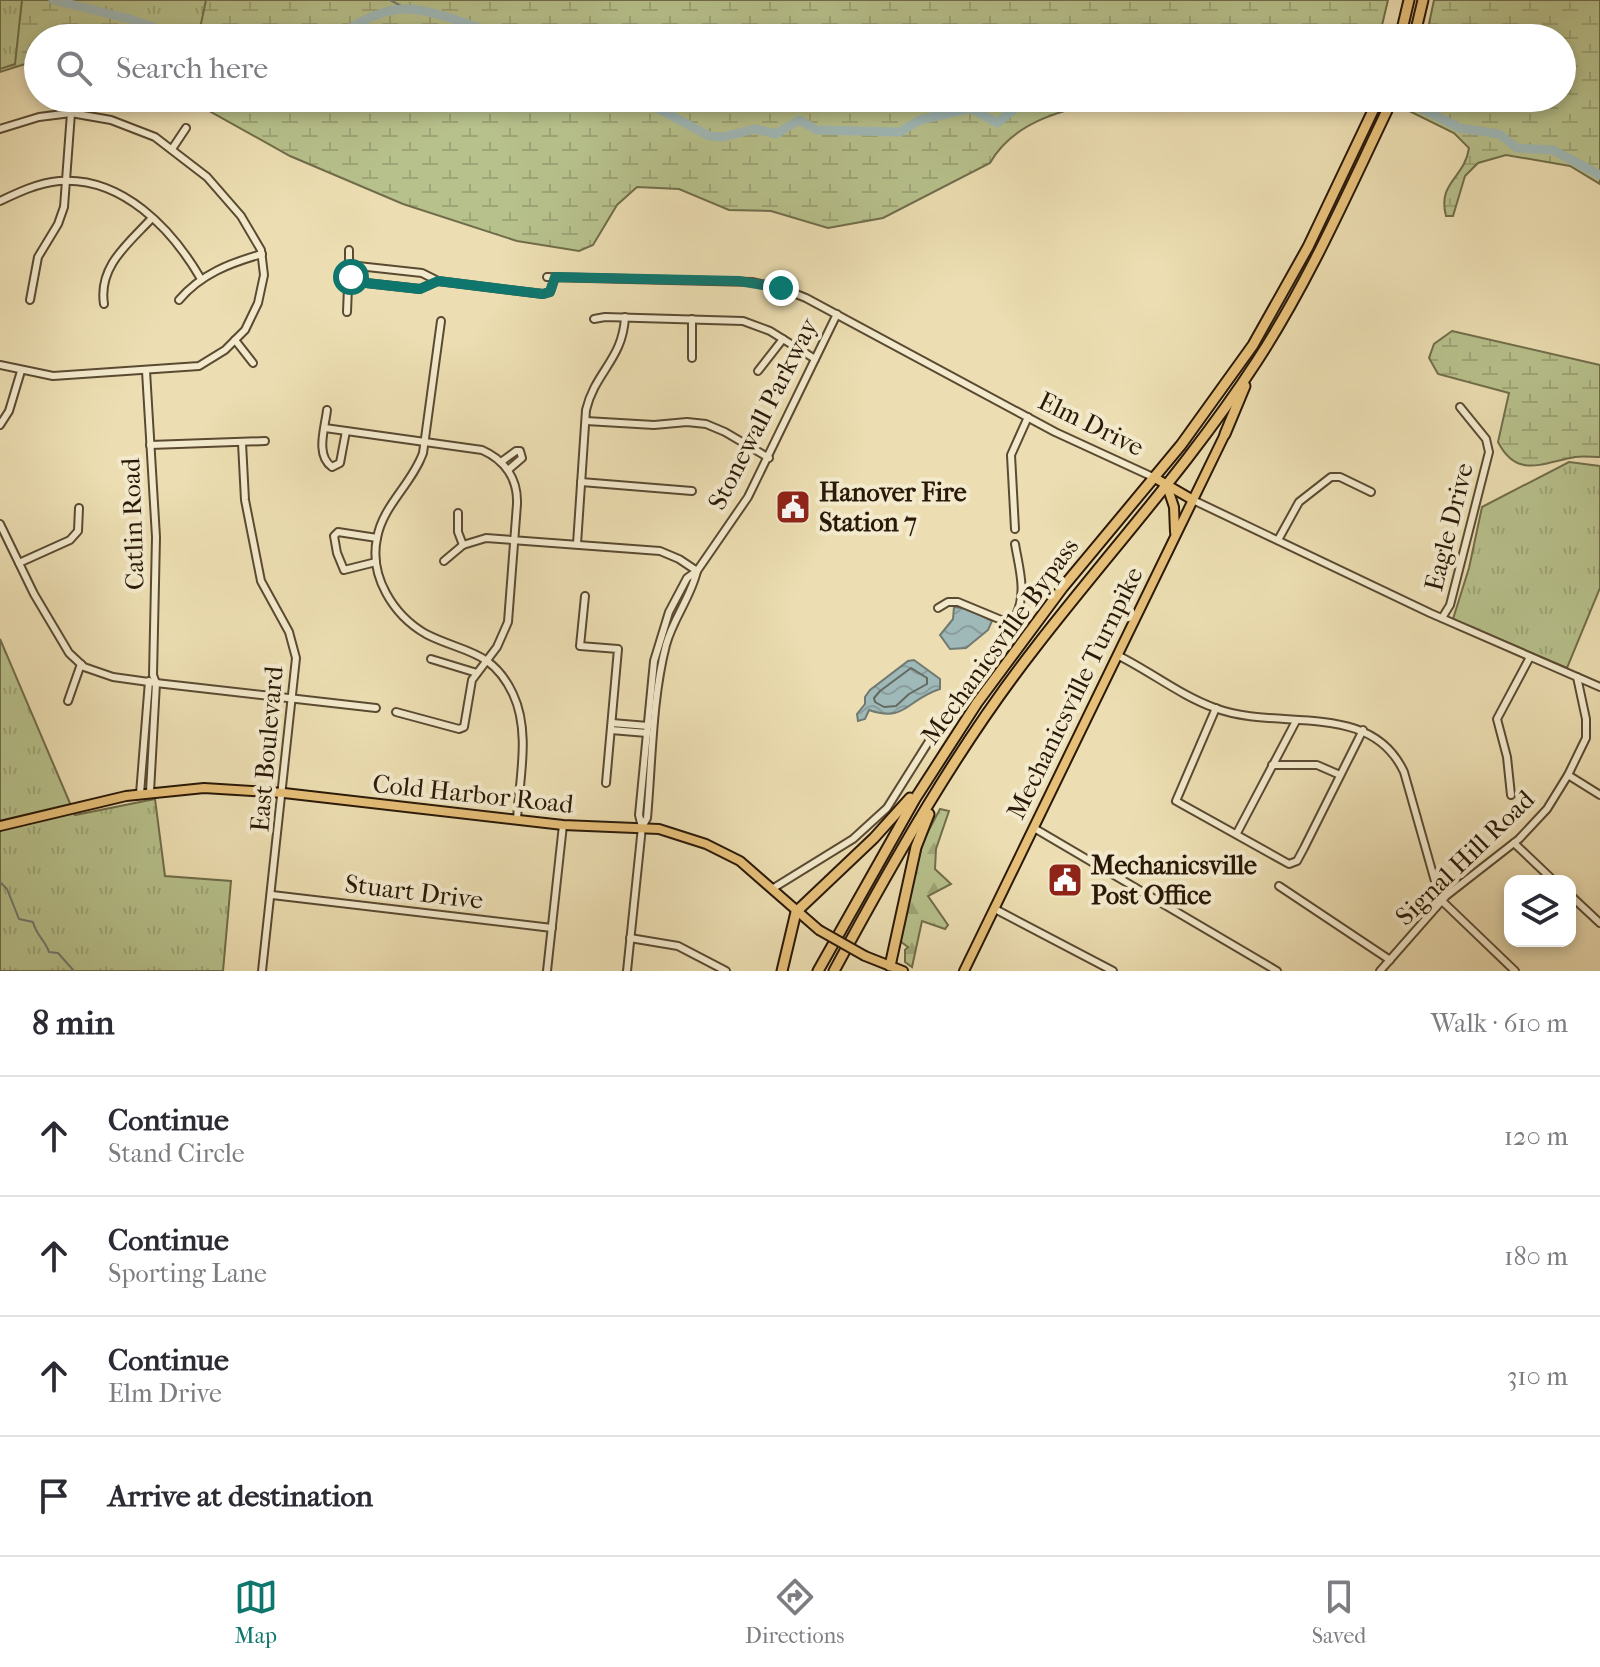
<!DOCTYPE html>
<html lang="en">
<head>
<meta charset="utf-8">
<style>
	body { margin:0; font-family:"IM FELL French Canon",serif; background:#f7f7f7; color:#2b2b33 }
	.controls { position:absolute; right:24px; bottom:24px; display:grid; overflow:hidden; border-radius:16px; box-shadow:0 4px 12px #0003 }
	.controls button { width:72px; height:72px; display:grid; place-items:center; padding:0; border:0; border-bottom:2px solid #e1e1e2; background:#fff; color:#2b2b33; font:40px sans-serif }
	.stop { position:absolute; width:24px; height:24px; margin:-18px; border:6px solid #0f766e; border-radius:50%; background:#fff }
	.stop.end { background:#0f766e; border-color:#fff; box-shadow:0 2px 8px #0008 }
	.list { margin:0; padding:0; list-style:none }
	h2 { display:flex; justify-content:space-between; align-items:center; height:104px; margin:0; padding:0 32px; font-size:34px }
	h2 small { font-size:26px; font-weight:400; color:#7c7c81 }
	.list li { display:grid; grid-template-columns:52px 1fr auto; gap:24px; align-items:center; box-sizing:border-box; height:120px; padding:0 32px; border-top:2px solid #e1e1e2 }
	.list b { display:block; font-size:30px; white-space:nowrap }
	.list p { margin:0; font-size:26px; white-space:nowrap; color:#7c7c81 }
	.list em { font-size:26px; font-style:normal; color:#7c7c81 }
	.icon { flex:none; width:44px; height:44px; fill:none; stroke:currentColor; stroke-width:2; stroke-linecap:round; stroke-linejoin:round }
	.map { position:relative; flex:none; width:1600px; height:971px; overflow:hidden }
	.search { position:absolute; background:#fff; box-shadow:0 4px 12px #0003; left:24px; right:24px; top:24px; height:88px; display:flex; align-items:center; gap:20px; box-sizing:border-box; padding:0 28px; border-radius:44px; color:#7c7c81; font-size:30px }
	.sheet { height:584px; background:#fff }
	nav { display:flex; justify-content:space-around; align-items:center; box-sizing:border-box; height:112px; border-top:2px solid #e1e1e2; background:#fff; font-size:22px; color:#7c7c81 }
	nav a { display:grid; justify-items:center; gap:4px }
	nav .on { color:#0f766e }
	.map>svg:first-child { display:block }
	.forest { fill:url(#forest-firs); stroke:#706d4a; stroke-width:2 }
	.wetland { fill:url(#wetland-marsh); stroke:#706d4a; stroke-width:2 }
	.park { fill:url(#park-tufts); stroke:#706d4a; stroke-width:2 }
	.water { fill:url(#water-waves); stroke:#707972; stroke-width:2 }
	.lines { fill:none; stroke-linecap:round; stroke-linejoin:round }
	.shore { stroke:#646960; stroke-width:2 }
	.stream { stroke:#707972; stroke-width:2 }
	.river { stroke:#9fb9b8; stroke-width:9 }
	.minor-casing { stroke:#5a4a32; stroke-width:10 }
	.major-casing { stroke:#2a1908; stroke-width:12 }
	.highway-casing { stroke:#2a1908; stroke-width:13 }
	.minor { stroke:#f3eacd; stroke-width:6 }
	.major { stroke:#e6bf79; stroke-width:8 }
	.highway { stroke:#e6bf79; stroke-width:9 }
	.major-bridge-casing { stroke:#2a1908; stroke-width:12; stroke-linecap:butt }
	.major-bridge { stroke:#e6bf79; stroke-width:8 }
	.route { stroke:#0f766e; stroke-width:10 }
	.labels { text-anchor:middle; dominant-baseline:central; stroke-width:8; stroke-linejoin:round; paint-order:stroke }
	.street-label { font-size:26px; fill:#2a1908; stroke:#f3eacd }
	.poi-label { font-size:26px; font-weight:bold; fill:#2a1908; stroke:#f3eacd; text-anchor:start }
</style>
</head>
<body>
<div class="map">
<svg width="1600" height="971" viewBox="0 0 1600 971">
	<defs>
		<pattern id="forest-firs" width="22" height="20" patternUnits="userSpaceOnUse" patternTransform="scale(2)"><rect width="22" height="20" fill="#b7c18c"/><path d="M5 1l3.5 6h-7zM16 11l3.5 6h-7z" fill="#9ea577"/></pattern>
		<pattern id="wetland-marsh" width="20" height="14" patternUnits="userSpaceOnUse" patternTransform="scale(2)"><rect width="20" height="14" fill="#b7c18c"/><path d="M1 5h8M5 5V1M11 12h8M15 12V8" fill="none" stroke="#9ea577"/></pattern>
		<pattern id="park-tufts" width="24" height="20" patternUnits="userSpaceOnUse" patternTransform="scale(2)"><rect width="24" height="20" fill="#b7c18c"/><path d="M3 7l-1-3M5 7V3M7 7l1-3M15 17l-1-3M17 17v-4M19 17l1-3" fill="none" stroke="#9ea577"/></pattern>
		<pattern id="water-waves" width="16" height="10" patternUnits="userSpaceOnUse" patternTransform="scale(2)"><rect width="16" height="10" fill="#9fb9b8"/><path d="M0 5q4-4 8 0t8 0" fill="none" stroke="#899e9d"/></pattern>
	</defs>
	<rect width="100%" height="100%" fill="#ecdeb2"/>
	<filter id="stains"><feTurbulence type="fractalNoise" baseFrequency=".0025" numOctaves="4"/><feColorMatrix values="0 0 0 0 .2 0 0 0 0 .09 0 0 0 0 .02 0 0 0 .5 -.17"/></filter>
	<radialGradient id="worn" r=".72"><stop offset=".6" stop-color="#630" stop-opacity="0"/><stop offset="1" stop-color="#630" stop-opacity=".3"/></radialGradient>
	<!-- forest -->
	<polygon class="forest" points="940,809 949,811 936,849 935,869 951,884 928,896 948,925 945,929 922,921 912,967 905,962 905,950 908,947 900,941 923,841"/>
	<!-- wetland -->
	<g class="wetland">
		<polygon points="0,0 1388,0 1379,38 38,38 38,60 0,72"/>
		<path d="M1434,0H1600V184L1570,166L1506,155L1478,163L1465,176L1453,216H1446C1437,182 1465,178 1469,148L1454,133L1399,106L1402,98H1562V38H1426Z"/>
		<path d="M186,98H1120C1073,108 1016,117 990,163L883,218L828,228L771,211L729,210L679,189L637,187L617,205L593,245L579,251L517,241L403,204L290,156Z"/>
		<path d="M1452,331L1600,365V457C1592,457 1583,456 1575,457C1542,463 1517,479 1498,442L1509,393L1438,374L1429,358L1434,344Z"/>
	</g>
	<!-- park -->
	<g class="park">
		<polygon points="0,0 22,0 15,64 0,69"/>
		<polygon points="53,0 206,0 198,38 185,38 130,19"/>
		<polygon points="1569,462 1600,466 1600,588 1567,668 1453,619 1469,568 1482,507"/>
		<polygon points="0,639 75,815 155,799 165,876 231,881 223,971 0,971"/>
	</g>
	<!-- water -->
	<g class="water">
		<polygon points="954,607 969,609 992,621 988,630 966,648 950,649 940,635 953,619"/>
		<path d="M914,660L940,679V689C907,699 906,723 869,710L865,719L858,721L857,714L865,704V697L870,690L908,661Z"/>
	</g>
	<g class="lines">
		<!-- shore -->
		<polygon class="shore" points="911,668 927,678 927,684 909,694 896,706 884,707 875,702 874,698 880,691"/>
		<!-- stream -->
		<g class="stream">
			<polyline points="390,0 407,9"/>
			<path d="M0,882L7,889L19,919L33,922C36,935 45,940 49,952L58,953L74,971"/>
		</g>
		<!-- river -->
		<g class="river">
			<polyline points="53,0 130,19 185,38"/>
			<path d="M336,38C356,23 381,9 406,9C431,9 481,28 504,38"/>
			<polyline points="639,98 709,136 723,137 755,129 776,134 799,120 817,130 900,132 920,120 971,108 997,123 1017,107 1057,98"/>
			<polyline points="1401,98 1460,128 1499,134 1517,148 1553,150 1600,175"/>
		</g>
		<defs>
			<g id="minor">
				<polyline points="0,129 39,117 71,113 111,120 155,137 207,177 241,216 261,250 264,275 258,303 245,330 225,350 199,366 53,376 0,365"/>
				<polyline points="172,149 186,128"/>
				<path d="M0,201C19,192 38,183 59,181C122,176 172,229 201,279"/>
				<polyline points="349,250 349,261 352,268"/>
				<polyline points="547,277 752,282 781,288 806,298 1055,432 1155,478"/>
				<polyline points="438,281 420,289 357,282 351,274 352,268 358,266 422,273 438,281 543,294 550,292 555,277"/>
				<polyline points="30,300 38,257 58,224 64,207 71,113"/>
				<path d="M179,300C201,274 230,263 262,254"/>
				<path d="M104,304C98,266 129,243 152,218"/>
				<polyline points="347,312 348,287 353,279"/>
				<polyline points="594,319 605,317 743,321 770,331 815,359"/>
				<path d="M441,321L423,453C412,484 383,505 377,538C369,576 393,615 426,634C463,653 492,649 513,694C531,732 519,780 517,820"/>
				<polyline points="235,340 253,363"/>
				<polyline points="692,358 692,319"/>
				<polyline points="146,371 156,537 153,675 156,683 150,792"/>
				<polyline points="758,371 783,339"/>
				<path d="M327,410C325,428 315,455 332,467L340,463L346,431"/>
				<polyline points="586,421 654,425 687,422 706,424 725,432 769,458"/>
				<polyline points="0,425 9,411 21,371"/>
				<path d="M325,428L482,450C505,460 518,479 517,504L508,622L497,647L472,680L464,727L459,729L396,712"/>
				<polyline points="242,443 245,500 261,581 289,632 296,658 262,971"/>
				<polyline points="150,445 265,441"/>
				<polyline points="501,462 516,451 520,451 522,458 508,470"/>
				<polyline points="581,482 692,491"/>
				<polyline points="1193,500 1430,613 1600,687"/>
				<polyline points="458,513 458,532 463,545"/>
				<polyline points="0,524 34,594 69,653 84,667 113,677 156,683 376,708"/>
				<polyline points="1015,529 1011,455 1028,417"/>
				<polyline points="1278,540 1299,502 1331,477 1340,477 1371,492"/>
				<path d="M577,544L586,410C595,372 623,359 625,317"/>
				<polyline points="444,561 463,545 486,538 660,551 679,559 697,571"/>
				<polyline points="376,562 344,570 337,553 334,536 338,532 377,538"/>
				<polyline points="19,563 70,540 78,531 79,508"/>
				<polyline points="585,596 580,646 618,649 606,783"/>
				<polyline points="938,608 948,602 958,602 1011,624"/>
				<polyline points="1442,618 1450,605 1489,452 1486,439 1460,407"/>
				<path d="M1117,655C1150,671 1181,696 1215,708C1278,732 1370,699 1404,772L1440,899L1515,971"/>
				<polyline points="431,659 477,673"/>
				<polyline points="68,701 81,664"/>
				<polyline points="1216,708 1176,801 1289,864 1297,861 1304,848 1363,730"/>
				<polyline points="612,723 648,726"/>
				<polyline points="611,730 647,733"/>
				<polyline points="1272,765 1317,765 1340,775"/>
				<polyline points="1568,775 1600,795"/>
				<polyline points="140,794 149,681"/>
				<polyline points="1511,795 1507,757 1497,719 1530,657"/>
				<polyline points="642,827 639,815 654,661 669,612 687,578 697,571 748,497 837,314"/>
				<polyline points="1034,828 1277,971"/>
				<polyline points="1237,833 1296,721"/>
				<polyline points="1514,843 1554,881"/>
				<polyline points="1279,886 1390,960"/>
				<path d="M772,889L853,839L887,808L931,738L1016,615C1027,592 1019,568 1015,544"/>
				<polyline points="272,895 552,928"/>
				<polyline points="1570,895 1600,923"/>
				<polyline points="995,909 1113,971"/>
				<polyline points="630,938 678,946 726,971"/>
				<polyline points="547,971 563,825"/>
				<path d="M627,971L642,827L647,818C652,763 652,699 666,645C673,619 691,597 697,571"/>
				<polyline points="1380,971 1446,896 1519,839 1547,809 1568,775 1586,738 1586,719 1577,677"/>
			</g>
			<g id="major">
				<polyline points="1155,478 1193,500"/>
				<polyline points="1167,486 1174,507 1175,532"/>
				<polyline points="0,826 126,796 204,788 284,793 563,825 659,829 706,844 740,861 819,930"/>
				<polyline points="865,956 903,971"/>
				<polyline points="964,971 1225,434"/>
			</g>
			<g id="highway">
				<polyline points="1400,38 1409,0"/>
				<polyline points="1414,38 1423,0"/>
				<polyline points="1225,434 1245,386"/>
				<polyline points="890,966 916,847 929,814"/>
				<polyline points="782,971 796,912 874,838 910,798"/>
				<polyline points="818,971 915,799 977,703 1063,587 1181,445 1253,345 1308,247 1379,98"/>
				<path d="M834,971C894,860 957,748 1035,648C1109,552 1191,463 1257,361C1311,278 1350,187 1393,98"/>
			</g>
		</defs>
		<!-- minor casing -->
		<use href="#minor" class="minor-casing"/>
		<!-- major casing -->
		<use href="#major" class="major-casing"/>
		<!-- highway casing -->
		<use href="#highway" class="highway-casing"/>
		<!-- minor -->
		<use href="#minor" class="minor"/>
		<!-- major -->
		<use href="#major" class="major"/>
		<!-- highway -->
		<use href="#highway" class="highway"/>
		<defs>
			<polyline id="major-bridge" points="819,930 865,956"/>
		</defs>
		<!-- major-bridge casing -->
		<use href="#major-bridge" class="major-bridge-casing"/>
		<!-- major-bridge -->
		<use href="#major-bridge" class="major-bridge"/>
	</g>
	<g class="lines">
		<!-- route -->
		<polyline class="route" points="351,277 357,282 420,289 438,281 543,294 550,292 555,277 739,281 781,288"/>
	</g>
	<!-- icons -->
	<defs>
		<symbol id="civic-square" viewBox="-11 -11 22 22"><rect x="-9" y="-9" width="18" height="18" rx="4" fill="#8f2418" stroke="#f3eacd"/><path d="M-.6-6.5H3V-4.5H.6V-3L4-1V1h2V6H-6V1h2V-1L-.6-3ZM-1.2 2.5V6h2.4V2.5Z" fill="#fff"/></symbol>
	</defs>
	<g fill-rule="evenodd">
		<use href="#civic-square" x="773" y="487" width="40" height="40"/>
		<use href="#civic-square" x="1045" y="860" width="40" height="40"/>
	</g>
	<g class="labels">
		<!-- street labels -->
		<g class="street-label">
			<text transform="translate(763 414) rotate(-63)">Stonewall Parkway</text>
			<text transform="translate(1091 424) rotate(26)">Elm Drive</text>
			<text transform="translate(133 524) rotate(-92)">Catlin Road</text>
			<text transform="translate(1449 527) rotate(-76)">Eagle Drive</text>
			<text transform="translate(1000 641) rotate(-54)">Mechanicsville Bypass</text>
			<text transform="translate(1075 693) rotate(-64)">Mechanicsville Turnpike</text>
			<text transform="translate(267 749) rotate(-85)">East Boulevard</text>
			<text transform="translate(473 794) rotate(6)">Cold Harbor Road</text>
			<text transform="translate(1465 858) rotate(-44)">Signal Hill Road</text>
			<text transform="translate(414 892) rotate(7)">Stuart Drive</text>
		</g>
		<!-- poi labels -->
		<g class="poi-label">
			<text x="819" y="492">Hanover Fire<tspan x="819" dy="30">Station 7</tspan></text>
			<text x="1091" y="865">Mechanicsville<tspan x="1091" dy="30">Post Office</tspan></text>
		</g>
	</g>
	<rect width="100%" height="100%" filter="url(#stains)"/>
	<rect width="100%" height="100%" fill="url(#worn)"/>
</svg>
<div class="controls">
<button><svg class="icon" aria-label="layers" viewBox="0 0 24 24"><path d="M12 4l9 5-9 5-9-5zM3 14l9 5 9-5"/></svg></button>
</div>
<div class="stop" style="left:351px;top:277px"></div>
<div class="stop end" style="left:781px;top:288px"></div>
<div class="search"><svg class="icon" aria-label="search" viewBox="0 0 24 24"><circle cx="10" cy="10" r="6"/><path d="M15 15l6 6"/></svg>Search here</div>
</div>
<section class="sheet">
<h2>8 min<small>Walk · 610 m</small></h2>
<ul class="list">
<li><svg class="icon" aria-label="ahead" viewBox="0 0 24 24"><path d="M12 20V5M6 11l6-6 6 6"/></svg><div><b>Continue</b><p>Stand Circle</p></div><em>120 m</em></li>
<li><svg class="icon" aria-label="ahead" viewBox="0 0 24 24"><path d="M12 20V5M6 11l6-6 6 6"/></svg><div><b>Continue</b><p>Sporting Lane</p></div><em>180 m</em></li>
<li><svg class="icon" aria-label="ahead" viewBox="0 0 24 24"><path d="M12 20V5M6 11l6-6 6 6"/></svg><div><b>Continue</b><p>Elm Drive</p></div><em>310 m</em></li>
<li><svg class="icon" aria-label="arrive" viewBox="0 0 24 24"><path d="M6 21V4h12l-3 4 3 4H6"/></svg><div><b>Arrive at destination</b></div></li>
</ul>
</section>
<nav>
<a class="on"><svg class="icon" aria-label="map" viewBox="0 0 24 24"><path d="M3 6l6-2 6 2 6-2v14l-6 2-6-2-6 2zM9 4v14M15 6v14"/></svg>Map</a>
<a><svg class="icon" aria-label="directions" viewBox="0 0 24 24"><path d="M12 3l9 9-9 9-9-9zM9 14v-3h6M13 9l2 2-2 2"/></svg>Directions</a>
<a><svg class="icon" aria-label="saved" viewBox="0 0 24 24"><path d="M7 4h10v16l-5-4-5 4z"/></svg>Saved</a>
</nav>
</body>
</html>
